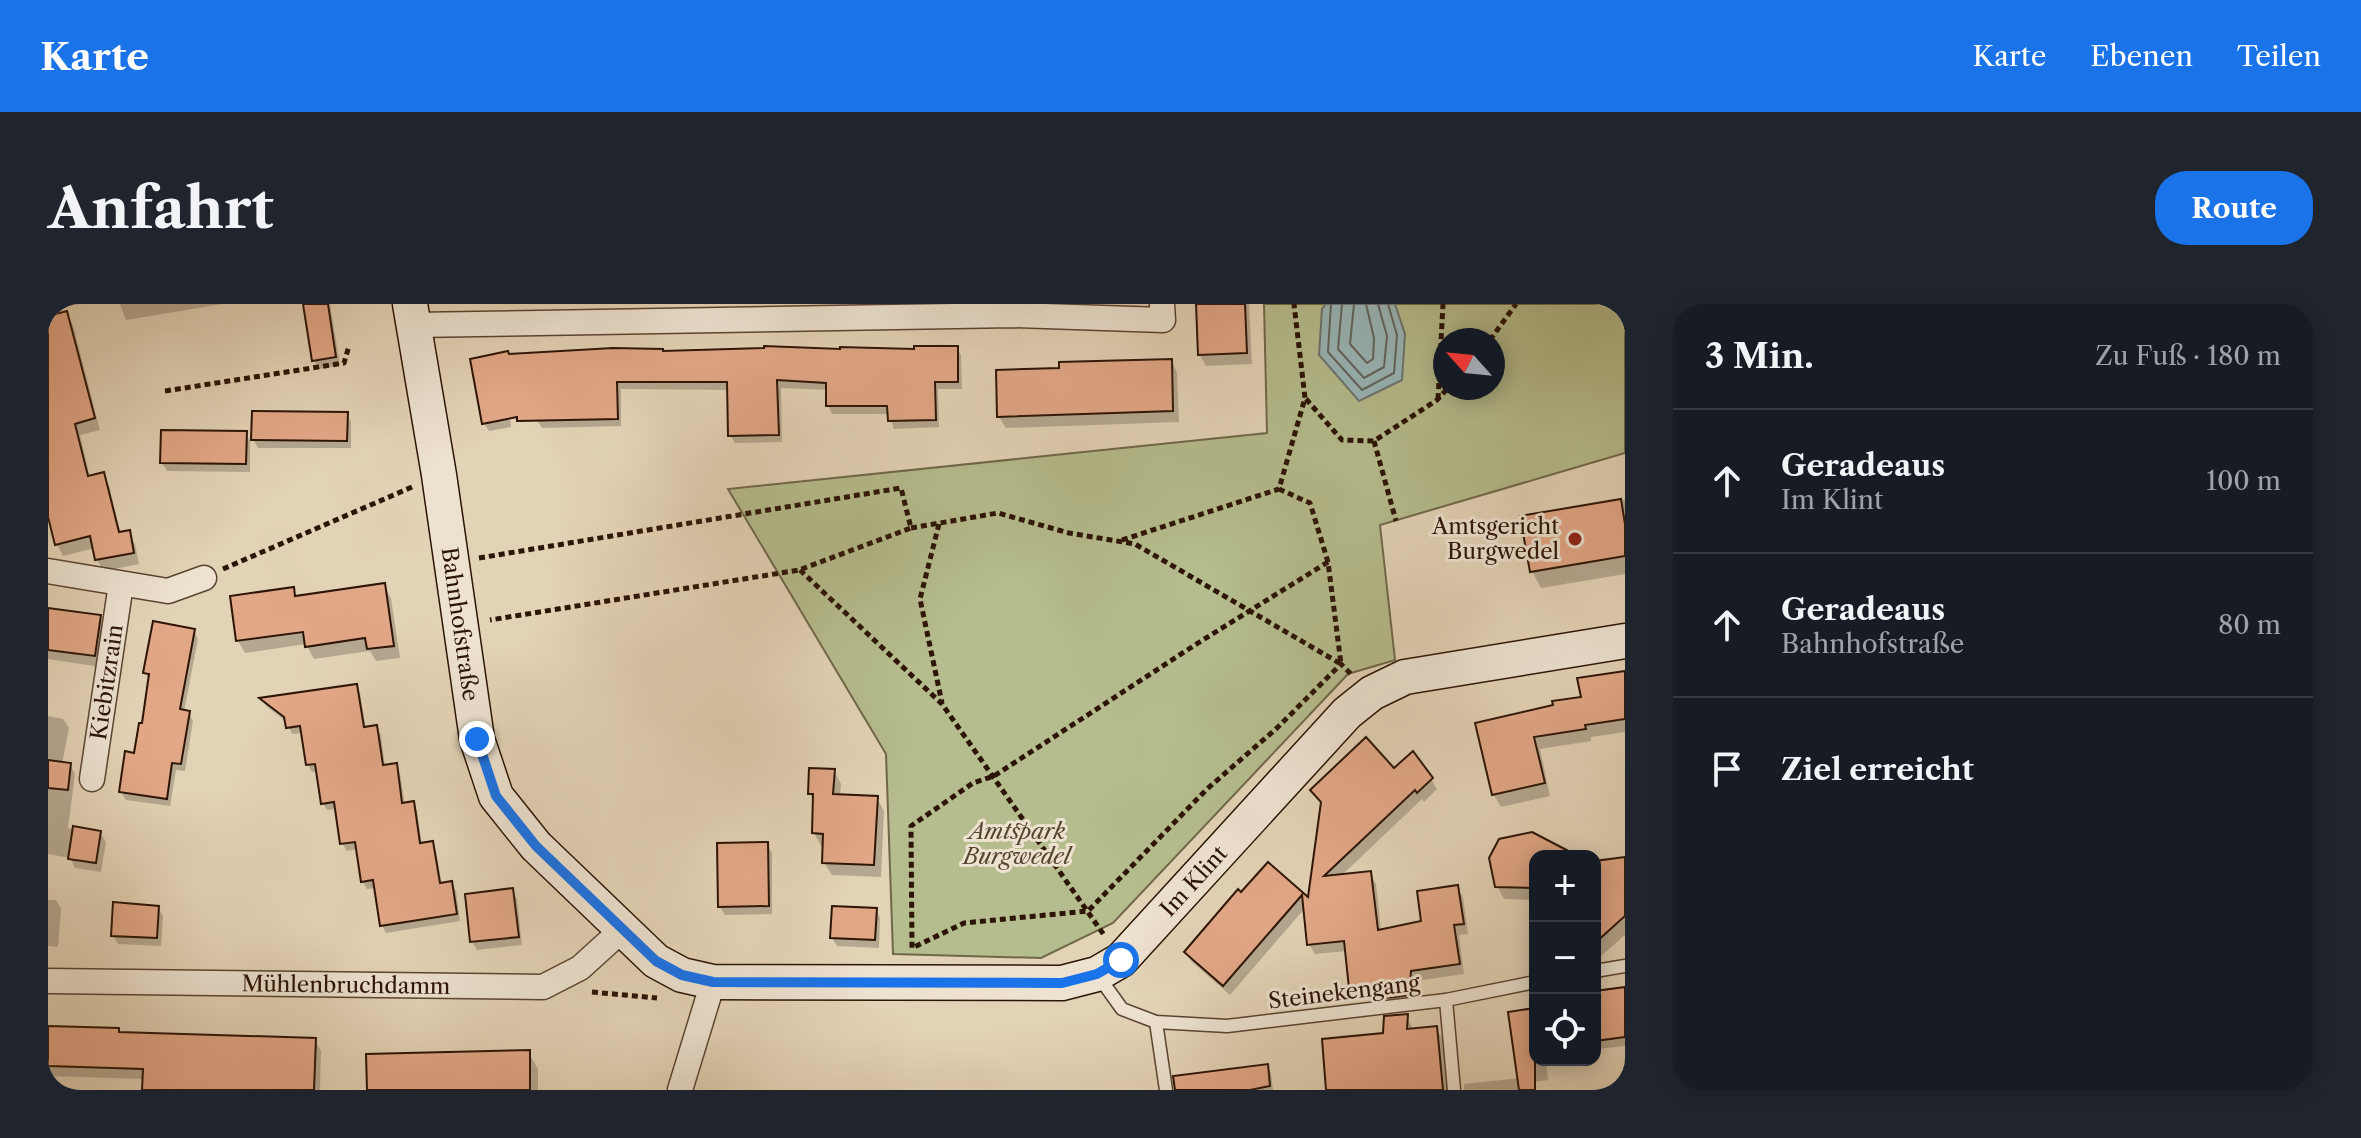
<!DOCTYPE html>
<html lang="de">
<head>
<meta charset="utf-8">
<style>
	body { margin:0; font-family:"Libre Caslon Text",serif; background:#20242c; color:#f1f3f6 }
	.controls { position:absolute; right:24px; bottom:24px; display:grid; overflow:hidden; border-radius:16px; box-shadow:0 4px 20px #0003 }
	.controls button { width:72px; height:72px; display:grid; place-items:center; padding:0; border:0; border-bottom:2px solid #363941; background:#171b24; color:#f1f3f6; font:40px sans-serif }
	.compass { position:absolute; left:1385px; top:24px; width:72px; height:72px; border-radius:50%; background:#171b24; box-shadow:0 4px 20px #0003; rotate:297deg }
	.stop { position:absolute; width:24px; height:24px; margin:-18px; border:6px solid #1a73e8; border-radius:50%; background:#fff }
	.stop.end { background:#1a73e8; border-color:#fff; box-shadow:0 2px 8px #0008 }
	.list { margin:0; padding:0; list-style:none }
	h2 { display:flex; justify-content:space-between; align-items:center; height:104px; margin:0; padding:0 32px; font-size:34px }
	h2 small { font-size:26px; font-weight:400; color:#9ea1a6 }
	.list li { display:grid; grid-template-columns:52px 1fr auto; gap:24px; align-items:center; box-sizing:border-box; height:144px; padding:0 32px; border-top:2px solid #363941 }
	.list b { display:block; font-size:30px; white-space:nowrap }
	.list p { margin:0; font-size:26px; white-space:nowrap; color:#9ea1a6 }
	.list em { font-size:26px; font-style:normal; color:#9ea1a6 }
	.icon { flex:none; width:44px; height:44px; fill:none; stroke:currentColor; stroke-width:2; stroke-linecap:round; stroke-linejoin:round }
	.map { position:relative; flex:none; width:1577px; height:786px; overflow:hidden; border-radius:32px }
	header { display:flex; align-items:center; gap:48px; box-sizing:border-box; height:112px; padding:0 40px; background:#1a73e8; color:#fff }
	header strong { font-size:38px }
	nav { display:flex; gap:44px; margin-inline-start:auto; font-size:28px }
	.intro { display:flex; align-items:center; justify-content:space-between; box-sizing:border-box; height:192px; padding:0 48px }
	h1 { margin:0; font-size:56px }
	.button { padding:20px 36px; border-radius:32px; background:#1a73e8; color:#fff; font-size:28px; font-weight:700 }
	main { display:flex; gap:48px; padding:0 48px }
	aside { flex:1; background:#171b24; border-radius:32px; box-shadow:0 4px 20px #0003 }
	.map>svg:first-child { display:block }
	.green { fill:#b5bc8d; stroke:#70684a; stroke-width:2; fill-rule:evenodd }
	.water { fill:#99b6b8; stroke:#6d7571; stroke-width:2 }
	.shadow { fill:#0003 }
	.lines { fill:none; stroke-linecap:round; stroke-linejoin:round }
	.shore { stroke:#62655f; stroke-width:2 }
	.building { fill:#e2a787; stroke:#2c1406; stroke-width:2 }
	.lane-casing { stroke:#5a4432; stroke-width:15 }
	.street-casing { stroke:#5a4432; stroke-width:27 }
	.secondary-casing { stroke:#2c1406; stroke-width:37 }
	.path { stroke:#2c1406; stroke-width:5; stroke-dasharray:6 4; stroke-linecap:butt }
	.lane { stroke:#ede2d0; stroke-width:12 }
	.street { stroke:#ede2d0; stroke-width:24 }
	.secondary { stroke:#ede2d0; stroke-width:34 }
	.route { stroke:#1a73e8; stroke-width:10 }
	.poi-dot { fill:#8f2418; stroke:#ede2d0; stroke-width:3 }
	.labels { text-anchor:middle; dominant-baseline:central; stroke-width:6; stroke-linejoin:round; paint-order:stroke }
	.poi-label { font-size:22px; fill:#2c1406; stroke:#ede2d0; text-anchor:end }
	.street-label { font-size:22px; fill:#2c1406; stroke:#ede2d0 }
	.park-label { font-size:22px; font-style:italic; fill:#55462e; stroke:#ede2d0 }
</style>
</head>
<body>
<header>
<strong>Karte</strong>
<nav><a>Karte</a><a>Ebenen</a><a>Teilen</a></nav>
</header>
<div class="intro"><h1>Anfahrt</h1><a class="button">Route</a></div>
<main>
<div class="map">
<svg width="1577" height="786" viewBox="0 0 1577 786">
	<rect width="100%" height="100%" fill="#e3d3b6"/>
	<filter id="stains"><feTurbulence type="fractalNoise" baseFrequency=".0025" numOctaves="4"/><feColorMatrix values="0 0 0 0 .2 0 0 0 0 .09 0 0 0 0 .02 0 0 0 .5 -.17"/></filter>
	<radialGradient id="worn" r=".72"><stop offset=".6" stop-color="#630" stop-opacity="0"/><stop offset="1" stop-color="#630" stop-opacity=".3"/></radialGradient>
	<!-- green -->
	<path class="green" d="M1216,0H1577V149L1332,221L1347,356L1300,370L1065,619L993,654L845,650L838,450L680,185L1219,129ZM1397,36H1445V84H1397Z"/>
	<!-- water -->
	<polygon class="water" points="1278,0 1347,0 1357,30 1354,76 1311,97 1271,51 1274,5"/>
	<!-- shadow -->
	<g class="shadow">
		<polygon points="72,0 174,0 78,16"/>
		<polygon points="257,0 282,0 292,61 271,65 266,57"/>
		<polygon points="1150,0 1201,0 1204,60 1158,62 1151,50"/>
		<polygon points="0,3 3,13 18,9 25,21 52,126 32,131 42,174 55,171 61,182 73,230 80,229 87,240 91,260 56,267 49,256 47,244 15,252 9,240 0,205"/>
		<polygon points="909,44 913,51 914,85 890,85 891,123 846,125 841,110 784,110 780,102 780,86 733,84 734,138 687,139 682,131 681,86 573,85 573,122 494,124 489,116 616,49 868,47"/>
		<polygon points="1123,57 1129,68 1131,118 958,124 951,113 1013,66"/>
		<polygon points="457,59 463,123 441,127 436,119"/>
		<polygon points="298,110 303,118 303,144 210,144 205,135"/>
		<polygon points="197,129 202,137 202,168 119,167 114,159"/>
		<polygon points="1577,196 1577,270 1493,284 1484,267 1475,213"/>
		<polygon points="336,281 343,294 352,354 328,357 322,347 266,355 258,340 197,349 190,337 245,285 250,294"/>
		<polygon points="0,306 52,313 58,324 53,363 0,355"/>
		<polygon points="146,327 150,335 136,408 141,409 145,417 137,467 128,466 122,502 78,496 73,488 88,451 96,422 102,377 97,368"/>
		<polygon points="1577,369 1577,428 1543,433 1543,437 1492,445 1502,492 1453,503 1446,491 1430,420 1535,394"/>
		<polygon points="308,382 312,389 318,425 328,423 333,431 337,463 348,462 352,469 357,501 365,499 369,507 374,541 384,539 388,547 394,581 403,580 408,587 412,617 338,629 334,621 328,584 319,585 315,578 310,545 299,547 294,539 289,505 279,506 275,499 270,467 264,468 260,461 255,429 244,430 239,418 218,402 214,396"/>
		<polygon points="0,412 15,415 21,424 14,460 22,461 27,470 20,524 52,528 58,538 53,568 27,564 22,554 0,550"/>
		<polygon points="786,467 793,480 792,493 829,494 836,507 833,573 784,571 776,558 777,542 773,542 766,529 767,499 762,490"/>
		<polygon points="1346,467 1383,475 1389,485 1376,498 1374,495 1292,573 1322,570 1328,580 1333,627 1375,619 1409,583 1415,593 1420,630 1411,631 1416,670 1368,677 1366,701 1345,704 1340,690 1308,694 1302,683 1299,647 1267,650 1261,640 1257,604 1182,691 1144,658 1138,648 1220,560 1261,597 1274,501 1264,486"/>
		<polygon points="1452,537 1520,552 1487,552 1487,596 1456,595 1449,582"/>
		<polygon points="719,540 724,549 724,610 677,611 672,603"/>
		<polygon points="1577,555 1577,631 1552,653 1547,654 1547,572"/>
		<polygon points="464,586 469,595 474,641 429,646 424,638"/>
		<polygon points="0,596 8,596 13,605 10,643 0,642"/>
		<polygon points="110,604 115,612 113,642 70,640 65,632"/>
		<polygon points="828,605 832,614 831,644 789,642 784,634"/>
		<polygon points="1577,685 1577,742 1550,745 1547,740 1547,689"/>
		<polygon points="1487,706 1487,756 1498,756 1500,776 1478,779 1481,786 1416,786 1416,780 1473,774"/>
		<polygon points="1359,712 1365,726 1388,724 1394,734 1399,786 1280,786"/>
		<polygon points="0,724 70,726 72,730 267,736 273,747 272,786 96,786 96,775 0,772"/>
		<polygon points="480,748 490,765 490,786 321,786"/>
		<polygon points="1219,762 1223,769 1225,786 1134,786"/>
	</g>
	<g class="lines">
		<!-- shore -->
		<g class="shore">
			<polyline points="1283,0 1280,48 1314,86 1346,69 1349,31 1340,0"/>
			<polyline points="1294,0 1290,45 1316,74 1336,63 1339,32 1330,0"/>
			<polyline points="1306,0 1302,40 1319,59 1325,55 1326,34 1318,0"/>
		</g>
	</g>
	<!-- building -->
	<g class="building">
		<polygon points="255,0 280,0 288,53 264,57"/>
		<polygon points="1148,0 1197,0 1199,49 1150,51"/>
		<polygon points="19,7 47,114 27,120 40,172 56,168 71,228 82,226 86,249 47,256 42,232 7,241 0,213 0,12"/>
		<polygon points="716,42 792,45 792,43 866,45 866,42 910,42 910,78 887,78 888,116 840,117 839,102 778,102 778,79 729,76 731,131 680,132 679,78 569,78 570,115 469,117 469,113 434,120 422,55 460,47 461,50 565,44 615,45 615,47 716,44"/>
		<polygon points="1124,55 1125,107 949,113 948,66 1011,64 1011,58"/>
		<polygon points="204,107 300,108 299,137 203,136"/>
		<polygon points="113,126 199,127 198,160 112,159"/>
		<polygon points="1573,195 1577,220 1577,252 1482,268 1472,212"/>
		<polygon points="337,279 346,342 319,345 317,334 257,343 255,328 188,337 182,292 246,283 247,292"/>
		<polygon points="0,304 53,311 47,352 0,346"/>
		<polygon points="105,317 147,325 132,405 142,407 133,460 124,459 119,495 71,488 77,447 86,449 91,419 94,419 101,370 95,369"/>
		<polygon points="1577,367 1577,415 1537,421 1538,425 1486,433 1497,479 1444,491 1427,419 1505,401 1504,397 1533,393 1529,374"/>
		<polygon points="309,380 316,423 329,421 335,461 349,459 354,499 366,497 372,539 385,537 392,579 404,577 409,610 332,622 325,576 313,578 307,538 292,540 286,498 273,500 267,460 258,461 252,422 238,424 236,413 211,394"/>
		<polygon points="1318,433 1346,464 1365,447 1385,474 1369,489 1367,486 1276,572 1323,567 1330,626 1373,617 1369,587 1410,581 1416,620 1406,621 1412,660 1363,667 1361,691 1337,694 1338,680 1301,684 1296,637 1259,641 1254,591 1175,682 1136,648 1190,585 1193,588 1220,558 1260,593 1273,498 1262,486"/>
		<polygon points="0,456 23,459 20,486 0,484"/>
		<polygon points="761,464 787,465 785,490 830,492 826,561 774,559 775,530 764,529 765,490 760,490"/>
		<polygon points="25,522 53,527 48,559 20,555"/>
		<polygon points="1484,528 1530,552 1487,552 1487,584 1447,583 1441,554 1451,535"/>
		<polygon points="720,538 721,602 670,603 669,539"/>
		<polygon points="1577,553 1577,612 1547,639 1547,557"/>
		<polygon points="465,584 471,633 422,638 417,590"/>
		<polygon points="65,598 111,602 109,634 63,632"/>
		<polygon points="784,602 829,604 827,636 782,634"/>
		<polygon points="1577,683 1577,733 1547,737 1547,687"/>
		<polygon points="1487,704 1487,786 1471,786 1460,708"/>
		<polygon points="1360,710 1359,725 1389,722 1395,786 1278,786 1274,735 1335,729 1336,712"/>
		<polygon points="0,722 71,724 71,728 268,734 266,786 94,786 95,765 0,762"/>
		<polygon points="482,746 482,786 319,786 318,750"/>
		<polygon points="1220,760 1222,782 1202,786 1127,786 1125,772"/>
	</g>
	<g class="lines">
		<defs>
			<g id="lane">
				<polyline points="1547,667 1577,662"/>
				<polyline points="1051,673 1074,705 1108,718 1179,722 1398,696 1487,678"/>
				<polyline points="1398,696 1406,786"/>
				<polyline points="1108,718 1118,786"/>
			</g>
			<g id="street">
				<polyline points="365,21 966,11 1115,16 1114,0"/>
				<polyline points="0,267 120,287 156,274"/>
				<path id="s1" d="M44,475L73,280"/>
				<path id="s2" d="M0,677L495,683L532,664L575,625"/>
				<polyline points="632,786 665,678"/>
			</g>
			<g id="secondary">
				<path id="s3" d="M362,0L391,171L429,435L448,492L488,542L608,657L634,671L665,678L1014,679L1049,670L1073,656L1299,409L1324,389L1357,373L1577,337"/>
			</g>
		</defs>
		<!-- lane casing -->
		<use href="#lane" class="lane-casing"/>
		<!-- street casing -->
		<use href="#street" class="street-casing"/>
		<!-- secondary casing -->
		<use href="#secondary" class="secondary-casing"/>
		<!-- path -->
		<g class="path">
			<polyline points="1442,36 1468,0"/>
			<polyline points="117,87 296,59 301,42"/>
			<polyline points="1258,95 1294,136 1326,137 1389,96 1400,84"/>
			<polyline points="1390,95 1395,0"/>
			<polyline points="1326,137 1348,217"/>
			<polyline points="891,220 872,295 894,399"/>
			<polyline points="863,224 950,209 1021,229 1087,240 1293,360 1280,258 1262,199 1231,185"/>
			<polyline points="1074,236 1231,185 1257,94 1246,0"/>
			<polyline points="431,254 853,184 863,224 751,266 442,316"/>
			<polyline points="1280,258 1150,339 946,472 925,479 863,522 864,644 916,619 1040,607 1159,485 1229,424 1293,360 1303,370"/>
			<polyline points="175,265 364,183"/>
			<polyline points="752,266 894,400 1056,631"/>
			<polyline points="544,688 609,694"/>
		</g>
		<!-- lane -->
		<use href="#lane" class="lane"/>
		<!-- street -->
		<use href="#street" class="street"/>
		<!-- secondary -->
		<use href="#secondary" class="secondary"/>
	</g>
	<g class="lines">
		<!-- route -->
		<polyline class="route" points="429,435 448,492 488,542 608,657 634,671 665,678 1014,679 1049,670 1073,656"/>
	</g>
	<!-- markers -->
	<circle class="poi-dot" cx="1527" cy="235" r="8"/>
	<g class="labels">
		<!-- poi labels -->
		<g class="poi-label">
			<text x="1511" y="222">Amtsgericht<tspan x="1511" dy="25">Burgwedel</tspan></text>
		</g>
		<!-- street labels -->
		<g class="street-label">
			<text stroke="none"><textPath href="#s3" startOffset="324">Bahnhofstraße</textPath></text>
			<text stroke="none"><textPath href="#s1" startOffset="98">Kiebitzrain</textPath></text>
			<text stroke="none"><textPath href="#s3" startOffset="1312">Im Klint</textPath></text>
			<text stroke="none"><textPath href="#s2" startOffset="298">Mühlenbruchdamm</textPath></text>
			<text transform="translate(1296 688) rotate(-7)">Steinekengang</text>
		</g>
		<!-- park labels -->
		<g class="park-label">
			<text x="969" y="527">Amtspark<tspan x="969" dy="25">Burgwedel</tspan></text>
		</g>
	</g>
	<rect width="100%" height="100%" filter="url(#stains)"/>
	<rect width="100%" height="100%" fill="url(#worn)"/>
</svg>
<div class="controls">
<button>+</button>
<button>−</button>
<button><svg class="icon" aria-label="locate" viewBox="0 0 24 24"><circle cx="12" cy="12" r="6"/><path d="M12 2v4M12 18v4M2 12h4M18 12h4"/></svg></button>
</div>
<svg class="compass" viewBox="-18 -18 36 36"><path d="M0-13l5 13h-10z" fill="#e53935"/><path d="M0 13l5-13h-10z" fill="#9ea1a6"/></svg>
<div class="stop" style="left:1073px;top:656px"></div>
<div class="stop end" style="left:429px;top:435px"></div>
</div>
<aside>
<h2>3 Min.<small>Zu Fuß · 180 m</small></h2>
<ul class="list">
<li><svg class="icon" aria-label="ahead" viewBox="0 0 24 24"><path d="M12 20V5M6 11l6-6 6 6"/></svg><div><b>Geradeaus</b><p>Im Klint</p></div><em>100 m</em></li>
<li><svg class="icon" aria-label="ahead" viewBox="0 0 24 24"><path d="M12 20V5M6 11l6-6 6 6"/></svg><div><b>Geradeaus</b><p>Bahnhofstraße</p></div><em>80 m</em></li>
<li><svg class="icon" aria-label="arrive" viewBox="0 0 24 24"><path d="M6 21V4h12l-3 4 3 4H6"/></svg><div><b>Ziel erreicht</b></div></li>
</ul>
</aside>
</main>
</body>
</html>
